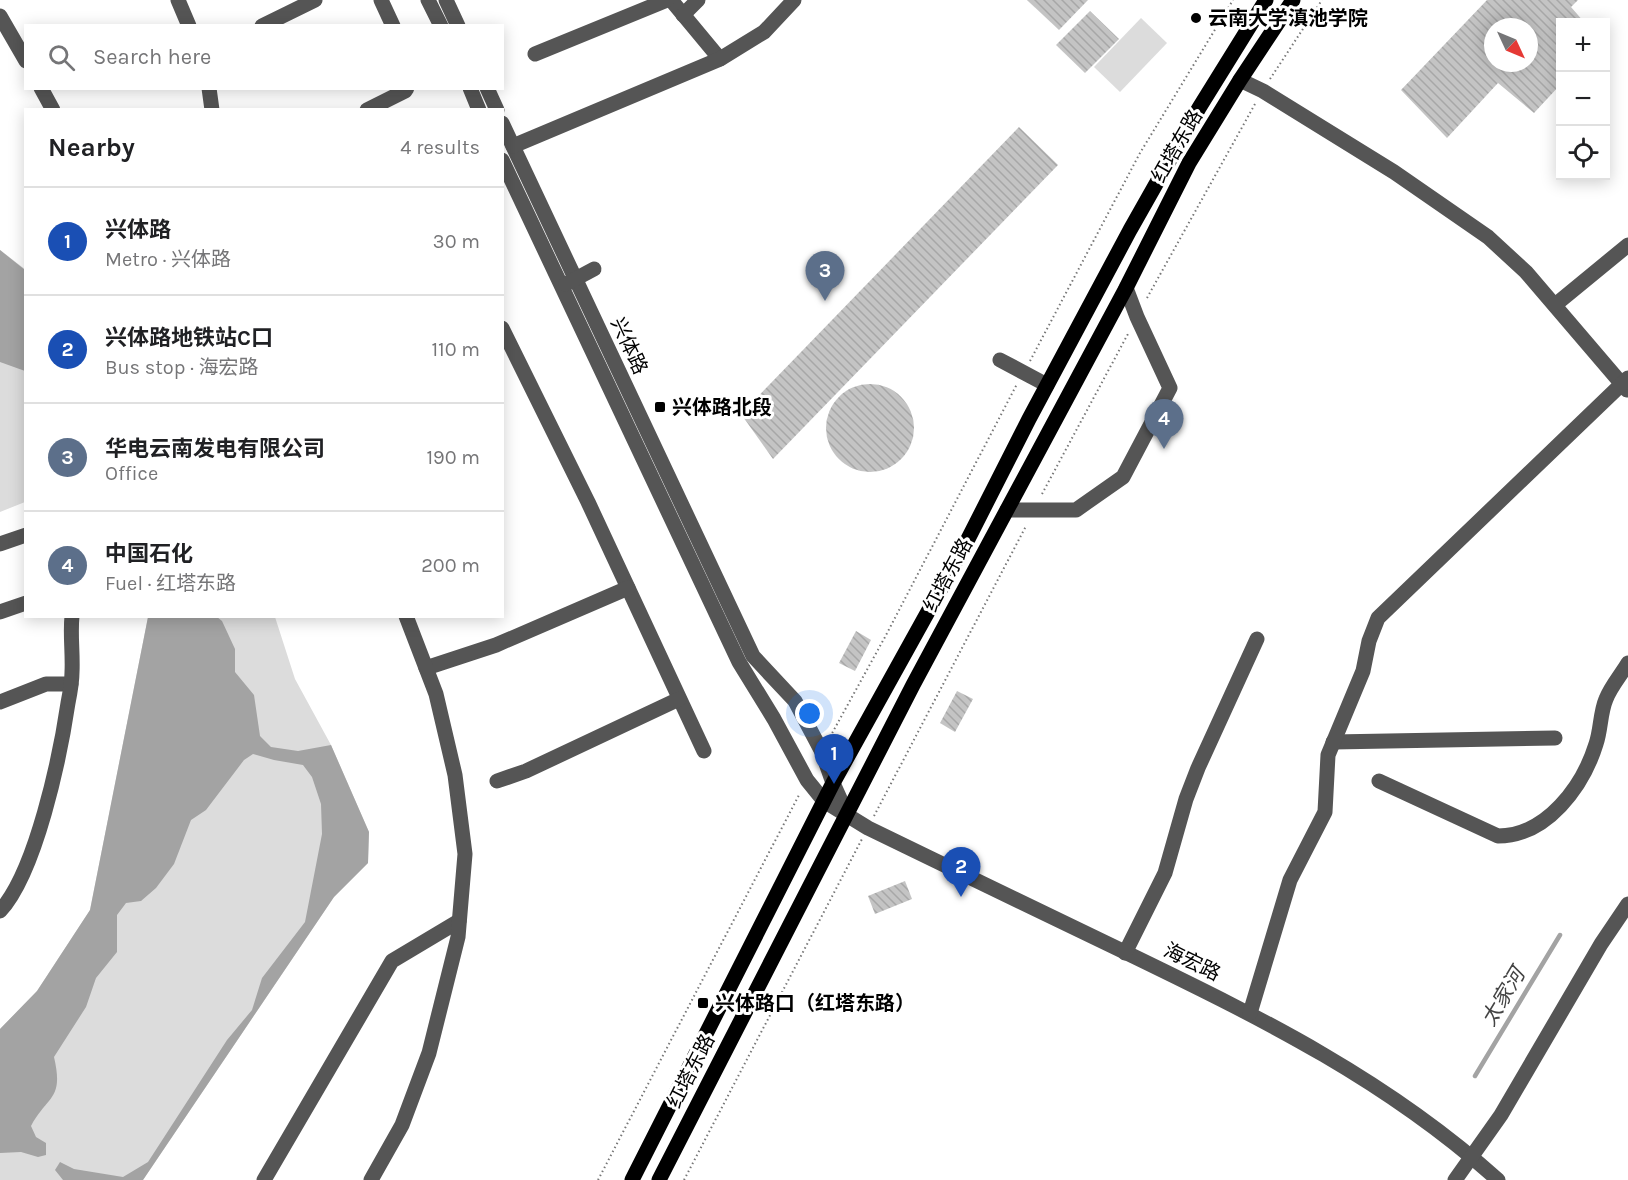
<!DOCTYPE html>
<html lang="en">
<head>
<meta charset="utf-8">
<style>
	body { margin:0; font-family:Karla,"Noto Sans SC",sans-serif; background:#f2f2f2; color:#202124 }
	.controls { position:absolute; right:18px; top:18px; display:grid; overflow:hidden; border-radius:0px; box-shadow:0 3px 15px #0003 }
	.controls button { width:54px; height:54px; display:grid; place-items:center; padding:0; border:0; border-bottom:2px solid #e0e0e0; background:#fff; color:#202124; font:30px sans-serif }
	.compass { position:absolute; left:1484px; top:18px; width:54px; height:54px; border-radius:50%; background:#fff; box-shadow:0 3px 15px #0003; rotate:134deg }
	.you { position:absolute; left:810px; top:714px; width:21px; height:21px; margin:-15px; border:4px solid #fff; border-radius:50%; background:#1a73e8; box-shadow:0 0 0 9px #1a73e833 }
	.badge { display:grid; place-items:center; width:39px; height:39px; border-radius:50%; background:#ea580c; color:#fff; font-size:20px; font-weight:700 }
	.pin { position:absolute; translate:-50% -50px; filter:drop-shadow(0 2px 3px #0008) }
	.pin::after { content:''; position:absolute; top:32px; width:21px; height:18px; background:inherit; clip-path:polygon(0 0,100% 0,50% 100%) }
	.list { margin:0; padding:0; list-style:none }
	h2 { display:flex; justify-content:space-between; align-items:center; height:78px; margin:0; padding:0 24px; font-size:26px }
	h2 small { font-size:20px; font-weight:400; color:#757577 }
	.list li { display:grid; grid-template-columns:39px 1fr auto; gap:18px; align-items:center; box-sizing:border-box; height:108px; padding:0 24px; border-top:2px solid #e0e0e0 }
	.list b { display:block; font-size:22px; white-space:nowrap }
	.list p { margin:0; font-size:20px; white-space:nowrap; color:#757577 }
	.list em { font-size:20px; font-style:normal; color:#757577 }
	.icon { flex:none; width:33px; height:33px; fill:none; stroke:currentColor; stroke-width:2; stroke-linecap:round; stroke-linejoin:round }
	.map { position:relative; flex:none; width:1628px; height:1180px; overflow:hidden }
	.search { position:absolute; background:#fff; box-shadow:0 3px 15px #0003; left:24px; top:24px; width:480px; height:66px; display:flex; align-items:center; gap:15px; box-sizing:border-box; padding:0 21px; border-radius:0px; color:#757577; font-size:22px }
	.panel { position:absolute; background:#fff; box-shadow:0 3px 15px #0003; left:24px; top:108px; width:480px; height:510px; border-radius:0px }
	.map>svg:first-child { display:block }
	.grass { fill:#dcdcdc }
	.water { fill:#a3a3a3 }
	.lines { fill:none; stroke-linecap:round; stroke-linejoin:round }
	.stream { stroke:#a3a3a3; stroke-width:4.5 }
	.building { fill:url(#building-back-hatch); fill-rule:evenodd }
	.path { stroke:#777; stroke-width:2; stroke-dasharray:1.5 3; stroke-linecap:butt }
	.minor { stroke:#555; stroke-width:15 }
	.major { stroke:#000; stroke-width:15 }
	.poi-dot { fill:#000; stroke:#fff; stroke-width:2 }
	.labels { text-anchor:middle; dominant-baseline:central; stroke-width:6; stroke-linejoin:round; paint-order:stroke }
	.poi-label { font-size:20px; font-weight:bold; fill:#000; stroke:#fff; text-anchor:start }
	.street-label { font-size:20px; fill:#000; stroke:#fff }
	.water-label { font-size:21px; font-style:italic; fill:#444; stroke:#fff }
</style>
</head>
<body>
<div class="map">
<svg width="1628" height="1180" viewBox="0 0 1628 1180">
	<defs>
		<pattern id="building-back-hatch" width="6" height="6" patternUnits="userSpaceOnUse" patternTransform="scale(1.5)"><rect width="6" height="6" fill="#c4c4c4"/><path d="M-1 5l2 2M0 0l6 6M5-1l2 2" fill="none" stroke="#a7a7a7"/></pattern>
	</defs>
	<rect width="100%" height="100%" fill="#fff"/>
	<!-- grass -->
	<g class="grass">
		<polygon points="1141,18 1167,43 1120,92 1094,67"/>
		<polygon points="0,250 26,270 25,502 0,512"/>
		<polygon points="148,617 275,617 295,679 331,745 369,832 368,863 334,897 143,1180 0,1180 0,1029 37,991 90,910"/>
	</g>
	<!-- water -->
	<g class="water">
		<polygon points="0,250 25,270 25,371 0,362"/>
		<path d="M148,617H217L222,621L235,649V672L254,695L260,736L271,747L298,751L331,745L369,832L368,863L334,897L143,1180H63L55,1170L60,1162L74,1169L123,1177L148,1162L227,1040L252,1010L262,978L305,922L322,834L321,804L312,777L303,765L274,760L253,754L244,760L206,810L191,820L174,864L156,888L141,901L126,903L117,915V952L96,978L86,1007L54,1057C64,1100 48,1095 31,1126L36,1137L46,1143V1155L38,1157L21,1152L0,1153V1029L37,991L90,910Z"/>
	</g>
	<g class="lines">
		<!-- stream -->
		<polyline class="stream" points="1475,1076 1560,935"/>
	</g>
	<!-- building -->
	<g class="building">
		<polygon points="1027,0 1088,0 1059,30"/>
		<path d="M1487,0H1578L1571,7L1584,22H1560V85L1534,113L1498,83L1447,138L1401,90ZM1493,27H1529V63H1493Z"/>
		<polygon points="1090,11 1119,39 1085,73 1056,45"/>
		<polygon points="1019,127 1058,165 773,459 741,414"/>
		<circle cx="870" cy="428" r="44"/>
		<polygon points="856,631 871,640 855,671 839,663"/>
		<polygon points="957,691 973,699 955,732 940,723"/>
		<polygon points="905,881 912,899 875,914 868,896"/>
	</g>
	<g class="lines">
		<!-- path -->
		<g class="path">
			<polyline points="1270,79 1322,0"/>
			<polyline points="1147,298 1255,104"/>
			<polyline points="1030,361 1140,153 1233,0"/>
			<polyline points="1042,494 1129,332"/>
			<polyline points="830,737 885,637 1017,384"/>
			<polyline points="874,816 1026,526"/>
			<polyline points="598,1180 799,795"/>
			<polyline points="684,1180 862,839"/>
		</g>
		<!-- minor -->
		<g class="minor">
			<polyline points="178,0 189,26"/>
			<polyline points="381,0 393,26"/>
			<polyline points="428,0 441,26"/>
			<polyline points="446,0 458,26"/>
			<polyline points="671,0 720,59"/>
			<polyline points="683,15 698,0"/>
			<polyline points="0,16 26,61"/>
			<polyline points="262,26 315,0"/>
			<polyline points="535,54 667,0"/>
			<polyline points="1240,80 1263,91 1394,172 1488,237 1526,272 1627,390"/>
			<polyline points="41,88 53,110"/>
			<polyline points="209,88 212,110"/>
			<polyline points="470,88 479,110"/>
			<polyline points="487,88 497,110"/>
			<polyline points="367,110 405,91 407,88"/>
			<polyline points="502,123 753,656 795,701 822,752 833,783 847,814"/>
			<polyline points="513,146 720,59 764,32 794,0"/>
			<path d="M502,160L739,662L774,719L807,780L824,801L868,828C956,871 1044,913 1133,956C1265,1020 1388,1081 1498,1180"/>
			<polyline points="566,284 594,269"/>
			<polyline points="1555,305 1628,245"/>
			<polyline points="502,328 588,502 704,751"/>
			<polyline points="1000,360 1047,385"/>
			<polyline points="1007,510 1076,510 1123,477 1170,388 1137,317 1126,288"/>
			<polyline points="0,544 26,535"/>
			<polyline points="0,612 26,603"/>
			<polyline points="426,668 496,645 628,588"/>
			<polyline points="0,702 46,684 71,684"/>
			<polyline points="1333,742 1555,738"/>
			<polyline points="497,781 526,771 679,699"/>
			<path d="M1379,781L1498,836C1547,836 1583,786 1596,744C1601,730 1600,713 1606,699C1611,686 1621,675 1628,663"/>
			<path d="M0,911C36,872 60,757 68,703C70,693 72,682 72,672C73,653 70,635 72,616"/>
			<polyline points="1125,953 1165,873 1186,799 1198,768 1257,639"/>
			<polyline points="1250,1013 1290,880 1325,812 1328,755 1363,671 1369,641 1378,618 1628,378"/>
			<polyline points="264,1180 392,961 459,921"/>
			<polyline points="371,1180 402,1125 429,1053 458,937 465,854 455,775 436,694 406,616"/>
			<polyline points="1455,1180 1501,1115 1601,944 1628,904"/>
		</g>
		<!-- major -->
		<g class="major">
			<polyline points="632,1180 833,783 965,545 1029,419 1130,230 1199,108 1266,0"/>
			<polyline points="659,1180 913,685 1126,288 1189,163 1240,80 1293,0"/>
		</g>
	</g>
	<!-- markers -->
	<g class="poi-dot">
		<circle cx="1196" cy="18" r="6"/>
		<rect x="654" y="401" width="12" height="12" rx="3"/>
		<rect x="697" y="997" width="12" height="12" rx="3"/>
	</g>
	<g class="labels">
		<!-- poi labels -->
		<g class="poi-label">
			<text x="1208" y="18">云南大学滇池学院</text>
			<text x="672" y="407">兴体路北段</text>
			<text x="715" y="1003">兴体路口（红塔东路）</text>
		</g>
		<!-- street labels -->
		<g class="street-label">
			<text transform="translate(1177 146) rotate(-60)">红塔东路</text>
			<text transform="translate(629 346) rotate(65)">兴体路</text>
			<text transform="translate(948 575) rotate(-62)">红塔东路</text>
			<text transform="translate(1192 962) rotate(26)">海宏路</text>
			<text transform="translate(691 1071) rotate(-63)">红塔东路</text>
		</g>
		<!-- water labels -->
		<g class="water-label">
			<text transform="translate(1503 997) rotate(-59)">太家河</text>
		</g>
	</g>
</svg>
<div class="controls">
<button>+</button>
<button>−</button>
<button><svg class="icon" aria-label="locate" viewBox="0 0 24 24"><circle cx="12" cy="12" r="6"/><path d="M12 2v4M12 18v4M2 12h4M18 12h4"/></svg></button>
</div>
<svg class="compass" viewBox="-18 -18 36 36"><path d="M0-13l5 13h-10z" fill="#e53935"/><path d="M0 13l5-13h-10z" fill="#757577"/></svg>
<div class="you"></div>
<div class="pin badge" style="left:834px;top:784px;background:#1a4fb4">1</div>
<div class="pin badge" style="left:961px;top:897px;background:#1a4fb4">2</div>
<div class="pin badge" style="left:825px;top:301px;background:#5c6f8a">3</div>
<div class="pin badge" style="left:1164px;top:449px;background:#5c6f8a">4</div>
<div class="search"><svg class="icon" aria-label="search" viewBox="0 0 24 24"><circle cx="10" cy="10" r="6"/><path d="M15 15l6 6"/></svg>Search here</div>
<section class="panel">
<h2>Nearby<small>4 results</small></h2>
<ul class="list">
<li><span class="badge" style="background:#1a4fb4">1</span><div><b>兴体路</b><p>Metro · 兴体路</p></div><em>30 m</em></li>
<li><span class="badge" style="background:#1a4fb4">2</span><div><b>兴体路地铁站C口</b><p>Bus stop · 海宏路</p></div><em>110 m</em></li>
<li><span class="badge" style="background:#5c6f8a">3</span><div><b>华电云南发电有限公司</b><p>Office</p></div><em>190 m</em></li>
<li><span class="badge" style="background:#5c6f8a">4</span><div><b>中国石化</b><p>Fuel · 红塔东路</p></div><em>200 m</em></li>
</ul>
</section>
</div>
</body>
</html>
